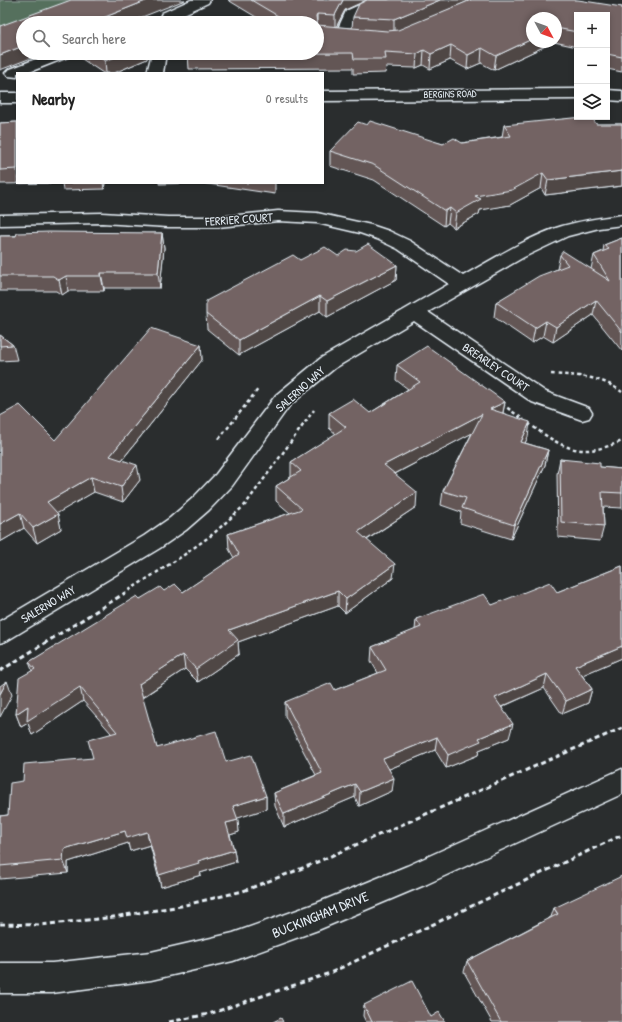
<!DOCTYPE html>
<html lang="en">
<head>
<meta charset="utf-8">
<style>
	body { margin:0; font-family:"Patrick Hand",sans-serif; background:#f6f6f6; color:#222 }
	.controls { position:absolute; right:12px; top:12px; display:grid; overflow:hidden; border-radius:0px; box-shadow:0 2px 6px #0003 }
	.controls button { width:36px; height:36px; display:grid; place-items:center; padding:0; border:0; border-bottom:1px solid #e0e0e0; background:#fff; color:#222; font:20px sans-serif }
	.compass { position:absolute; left:526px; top:12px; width:36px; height:36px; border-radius:50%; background:#fff; box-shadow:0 2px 6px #0003; rotate:131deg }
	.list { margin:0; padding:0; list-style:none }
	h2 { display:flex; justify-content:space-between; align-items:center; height:52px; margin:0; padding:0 16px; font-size:17px }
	h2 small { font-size:13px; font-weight:400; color:#767676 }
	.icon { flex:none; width:22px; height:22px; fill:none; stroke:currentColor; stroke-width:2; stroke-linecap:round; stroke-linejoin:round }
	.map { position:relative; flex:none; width:622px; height:1022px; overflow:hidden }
	.search { position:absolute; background:#fff; box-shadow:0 2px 6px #0003; left:16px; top:16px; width:308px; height:44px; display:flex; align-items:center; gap:10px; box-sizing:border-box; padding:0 14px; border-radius:22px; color:#767676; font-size:15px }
	.panel { position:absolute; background:#fff; box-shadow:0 2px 6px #0003; left:16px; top:72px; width:308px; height:112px; border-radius:0px }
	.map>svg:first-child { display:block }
	.green { fill:#546f5d; stroke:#9eb0aa }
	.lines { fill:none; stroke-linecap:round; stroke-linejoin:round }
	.minor-casing { stroke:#e8f1f8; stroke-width:3 }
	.secondary-casing { stroke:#e8f1f8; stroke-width:3 }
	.path-far1 { stroke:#e8f1f8; stroke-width:2.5; stroke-dasharray:3.5 3; stroke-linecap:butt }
	.path { stroke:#e8f1f8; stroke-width:3; stroke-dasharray:5 3.5; stroke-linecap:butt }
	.minor { fill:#2a2d2e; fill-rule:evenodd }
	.secondary { fill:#2a2d2e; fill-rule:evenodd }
	.wall { fill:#635655; stroke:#e8f1f8; fill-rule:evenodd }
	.shaded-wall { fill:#504645; stroke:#e8f1f8 }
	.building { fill:#736463; stroke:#e8f1f8 }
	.labels { text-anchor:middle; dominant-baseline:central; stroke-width:3; stroke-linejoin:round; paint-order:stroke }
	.far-street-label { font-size:10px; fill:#e8f1f8; stroke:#2a2d2e }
	.street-label { font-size:12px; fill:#e8f1f8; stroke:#2a2d2e }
	.near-street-label { font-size:14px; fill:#e8f1f8; stroke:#2a2d2e }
</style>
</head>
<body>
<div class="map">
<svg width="622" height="1022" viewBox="0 0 622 1022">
	<rect width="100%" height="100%" fill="#2a2d2e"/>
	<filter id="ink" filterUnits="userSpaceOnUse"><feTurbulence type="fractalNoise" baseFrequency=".025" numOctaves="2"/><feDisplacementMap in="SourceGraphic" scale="8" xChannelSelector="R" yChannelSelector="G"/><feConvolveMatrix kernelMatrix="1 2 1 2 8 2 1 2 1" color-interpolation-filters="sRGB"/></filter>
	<g filter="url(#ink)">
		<!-- green -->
		<polygon class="green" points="0,0 96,0 23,23 0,34"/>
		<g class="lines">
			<defs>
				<g id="minor">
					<polygon points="191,0 210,0 208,3 173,19 171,23 157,23 162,13"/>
					<polygon points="370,0 388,0 386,3 357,17 347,38 342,39 337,38 335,35 346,11"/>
					<polygon points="51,53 72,53 70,56 27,73 17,73 17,77 8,76 5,73 8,70"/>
					<polygon points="152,53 166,53 163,73 147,73"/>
					<path d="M278,211L317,213L371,225L389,231L410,241L463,276C493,259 523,240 556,228C577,221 600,218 622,215V225L599,228L568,236L524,257L428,312L546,392L589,408L592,413L589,418L582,420L532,402L414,321L335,368L290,405L232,486L209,510L186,530L160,548L8,640L0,643V621L144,536L170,518L193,498L216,474L276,395L321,358L449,284L398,249L377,239L360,233L317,223L278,221L218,227H168L102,223L0,225V215L102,213L168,217H218Z"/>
					<polygon points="622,769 622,794 427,884 318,930 233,961 151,980 52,993 0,993 0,963 52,963 151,952 233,933 317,903 407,866"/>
				</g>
				<g id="secondary">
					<polygon points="577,89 577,99 323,101 323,91"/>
					<polygon points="607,90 622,91 622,101 607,100"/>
					<rect x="0" y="93" width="17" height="10"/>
				</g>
			</defs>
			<!-- minor casing -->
			<use href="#minor" class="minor-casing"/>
			<!-- secondary casing -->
			<use href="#secondary" class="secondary-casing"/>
			<!-- path-far1 -->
			<g class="path-far1">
				<path d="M551,374C578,376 599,375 622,392"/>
				<polyline points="502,404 524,420"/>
				<path d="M528,423C564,449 579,459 622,441"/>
				<polyline points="219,439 259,388"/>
				<polyline points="123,594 181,557 213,534 245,505 314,410"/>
			</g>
			<!-- path -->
			<g class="path">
				<polyline points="0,671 125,593"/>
				<polyline points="0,924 40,925 107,918 181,906 243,891 308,866 622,728"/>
				<polyline points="169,1022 209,1014 330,973 622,835"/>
			</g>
			<!-- minor -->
			<use href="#minor" class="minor"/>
			<!-- secondary -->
			<use href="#secondary" class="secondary"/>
		</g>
		<!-- wall -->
		<g class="wall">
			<path d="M228,0H367L345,10L336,27L352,28L353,17L622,7V72L607,69V15H577V47L554,42L494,70L481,63L467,69L450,60L430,69L423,65L416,68L386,67L385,73L353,74V68L189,69L188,54L317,53V23H266ZM556,18V42H532Z"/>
			<polygon points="73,53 147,53 147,59 114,73 103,73"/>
			<polygon points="17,122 17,183 105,183 104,189 63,190 62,183 0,184 0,123"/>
			<polygon points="622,124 622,186 545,195 541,188 510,205 480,210 479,214 454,228 448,223 444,226 374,180 330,166 330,151 367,125 443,144 462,143 502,137 504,125"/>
			<polygon points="159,183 201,183 159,184"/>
			<polygon points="201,183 275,183 275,194"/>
			<polygon points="162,233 164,248 160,288 104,288 104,291 68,291 62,295 56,291 0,291 0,236"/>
			<polygon points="622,238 622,351 593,315 553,342 543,336 532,343 494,317 496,302 557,269 560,255 591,269 594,255 603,251 604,245"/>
			<polygon points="338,256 397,265 396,280 327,317 320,311 239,355 207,329 206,314 300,260"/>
			<polygon points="0,335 13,345 17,360 0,361"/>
			<polygon points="201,345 202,360 122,460 140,480 123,502 94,492 57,513 61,529 37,543 24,528 0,542 0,416 55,440"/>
			<polygon points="397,365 505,402 503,413 528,437 525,443 548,450 545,465 511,539 460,523 461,512 441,505 443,491 472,433 395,474 416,507 367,540 393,578 345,613 338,606 238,642 239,654 198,682 185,669 142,698 157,748 226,762 266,796 266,809 237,818 239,832 230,835 234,850 236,862 200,873 201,875 161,887 150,845 130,851 128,843 68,862 68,873 0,879 0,816 8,815 23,781 93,758 111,733 83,701 32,735 28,723 21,727 16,714 32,670 29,662 140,599 164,591 183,592 234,558 229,549 228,534 290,513 276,501 276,486 291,477 291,462 336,434 329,428 329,413 370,413 408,389 396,380"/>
			<polygon points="560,459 600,467 622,469 622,508 603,507 604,526 600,541 558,537 557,474"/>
			<polygon points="622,566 622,658 582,675 592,689 588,703 562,714 544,688 502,707 509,738 479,750 478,755 446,768 435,750 389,769 392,791 359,806 355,797 284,827 275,806 274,793 316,775 285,716 285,702 335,690 378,673 371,661 372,647 415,630 416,619 492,605 557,592"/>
			<polygon points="554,908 622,1022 492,1022 464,972 467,961 551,917"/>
			<polygon points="364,1005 431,1017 445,1022 366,1022 363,1016"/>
		</g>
		<!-- shaded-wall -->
		<g class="shaded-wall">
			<polygon points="148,0 185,0 127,23 90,23"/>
			<polygon points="343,0 367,0 345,10 335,29 335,15"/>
			<polygon points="440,0 471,0 394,33 394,19"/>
			<polygon points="317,14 317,29 317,23 316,23 316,16"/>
			<polygon points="532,39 532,42 554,42 494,70 496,56"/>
			<polygon points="451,45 450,60 430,69 431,54"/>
			<polygon points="23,46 23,53 44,53 0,70 0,55"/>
			<polygon points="482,48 481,63 467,69 468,55"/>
			<polygon points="424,50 423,65 416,68 417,54"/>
			<polygon points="125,53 147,53 147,59 114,73 106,73 105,61"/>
			<polygon points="622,171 622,186 545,195 548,180"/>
			<polygon points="543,173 541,188 510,205 480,210 479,214 454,228 456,213 475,196"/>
			<polygon points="103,183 105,183 104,189"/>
			<polygon points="450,208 448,223 444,226 445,211"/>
			<polygon points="162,233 164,248 160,288 158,273"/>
			<polygon points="397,265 396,280 327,317 327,301"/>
			<polygon points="101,273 104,288 104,291 101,276"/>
			<polygon points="66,276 68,291 62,295 59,280"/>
			<polygon points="320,296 320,311 239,355 239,340"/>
			<polygon points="596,300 593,315 553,342 556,327"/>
			<polygon points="546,321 543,336 532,343 535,328"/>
			<polygon points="201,345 202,360 113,471 110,456"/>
			<polygon points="505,402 502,417 490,409"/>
			<polygon points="482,414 480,429 383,480 384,465"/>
			<polygon points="530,422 528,437 518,457 521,442"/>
			<polygon points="548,450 545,465 511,539 514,525"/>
			<polygon points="137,465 140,480 123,502 121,487"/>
			<polygon points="91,477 94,492 51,517 47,502"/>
			<polygon points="417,492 416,507 357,546 358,532"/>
			<polygon points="20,513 24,528 0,542 0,524"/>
			<polygon points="58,514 61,529 37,543 33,528"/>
			<polygon points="395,564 393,578 345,613 346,599"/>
			<polygon points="338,591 338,606 238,642 239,654 198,682 196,669 229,630"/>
			<polygon points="622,646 622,658 571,680 575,666"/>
			<polygon points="183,655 185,669 141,698 139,684"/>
			<polygon points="547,674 544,688 492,711 495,698"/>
			<polygon points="7,681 12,695 0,717 0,694"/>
			<polygon points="80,687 83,701 32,735 28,723 21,727 16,714 28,706"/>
			<polygon points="592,689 588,703 562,714 566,701"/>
			<polygon points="513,724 509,738 479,750 478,755 446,768 448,755 479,738"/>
			<polygon points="437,737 435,750 382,772 383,759"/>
			<polygon points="394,778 392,791 359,806 360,792"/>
			<polygon points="355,784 355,797 284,827 284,814"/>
			<polygon points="266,796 266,809 235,819 233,806"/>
			<polygon points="238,820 239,832 227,836 226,823"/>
			<polygon points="125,831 147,832 150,845 130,851 128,843 68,862 68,873 63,860 64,849"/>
			<polygon points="234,850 236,862 200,873 201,875 161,887 159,875 198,861"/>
		</g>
		<!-- building -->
		<g class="building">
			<polygon points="71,0 148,0 90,23 23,23 23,46 0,55 0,26"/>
			<polygon points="251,0 343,0 335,15 317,14 316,16 317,23 290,23"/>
			<polygon points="367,0 440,0 394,19 353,17 359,4"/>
			<polygon points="471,0 578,0 622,7 622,57 607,54 607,15 577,15 577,32 556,28 556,18 532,18 532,39 496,56 482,48 468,55 451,45 431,54 424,50 417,54 385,52 386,59 354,59 353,53 188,54 188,53 317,53 317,25 387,31 398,30"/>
			<polygon points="92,53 125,53 105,61"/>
			<polygon points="582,117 592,117 596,124 622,124 622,171 548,180 543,173 512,190 475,196 481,199 456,213 450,208 445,211 374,165 330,151 358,122 367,125 370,121 443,144 454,138 462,143 511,136 504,125"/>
			<polygon points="17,122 17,169 0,170 0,123"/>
			<polygon points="49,232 162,233 158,273 101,273 101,276 66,276 59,280 53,276 0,276 0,236 16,236 17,233"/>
			<polygon points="622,238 622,332 596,300 556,327 546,321 535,328 496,302 539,276 568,265 560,255 563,251 610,281 594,255 609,249 604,245"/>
			<polygon points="368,244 397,265 327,301 320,296 239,340 206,314 206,301 293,255 300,260 325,247 338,256 347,250 356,251"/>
			<polygon points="151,328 201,345 110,456 137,465 121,487 91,477 47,502 58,514 33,528 20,513 0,524 0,416 20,405 55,440"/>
			<polygon points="0,335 13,345 0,346"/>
			<polygon points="427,346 505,402 490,409 530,422 521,442 548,450 514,525 462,508 466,498 443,491 482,414 384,465 417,492 358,532 395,564 346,599 338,591 229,630 238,640 196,669 183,655 139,684 157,748 216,731 226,762 251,755 266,796 233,806 238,820 226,823 234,850 198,861 199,863 159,875 147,832 127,838 125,831 64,849 63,860 0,866 0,816 8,815 10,783 23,781 24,764 93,758 88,740 117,732 80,687 27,721 28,706 16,714 19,678 35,669 29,662 137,596 140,599 160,587 164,591 175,584 183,592 239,554 228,534 302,509 276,486 301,471 291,462 346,427 329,413 353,399 370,413 420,382 397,365"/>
			<polygon points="560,459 600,463 600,467 622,469 622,493 602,492 604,526 561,522"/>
			<polygon points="622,566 622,646 575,666 592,689 566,701 547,674 495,698 513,724 479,738 481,741 448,755 437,737 383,759 394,778 360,792 355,784 284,814 274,793 322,773 285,702 331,683 335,690 386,670 372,647 421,627 416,619 484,594 492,605 550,582 557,592"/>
			<polygon points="7,681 0,694 0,686"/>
			<polygon points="622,876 622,1022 501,1022 467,961 558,914 554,908"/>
			<polygon points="412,981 431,1017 439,1012 445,1022 372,1022 364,1005"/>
			<polygon points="281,1018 283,1022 273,1022"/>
		</g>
	</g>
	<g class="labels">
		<!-- far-street labels -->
		<g class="far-street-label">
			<text transform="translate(450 94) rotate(-1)">BERGINS ROAD</text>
		</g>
		<!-- street labels -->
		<g class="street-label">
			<text transform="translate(239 219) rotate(-4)">FERRIER COURT</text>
			<text transform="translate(496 367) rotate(34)">BREARLEY COURT</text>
			<text transform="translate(300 389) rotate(-42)">SALERNO WAY</text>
			<text transform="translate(48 604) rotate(-31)">SALERNO WAY</text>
		</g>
		<!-- near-street labels -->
		<g class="near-street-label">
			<text transform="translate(320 914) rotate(-22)">BUCKINGHAM DRIVE</text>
		</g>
	</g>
</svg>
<div class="controls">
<button>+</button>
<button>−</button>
<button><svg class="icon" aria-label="layers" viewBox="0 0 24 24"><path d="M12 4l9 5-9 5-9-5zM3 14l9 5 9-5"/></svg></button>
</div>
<svg class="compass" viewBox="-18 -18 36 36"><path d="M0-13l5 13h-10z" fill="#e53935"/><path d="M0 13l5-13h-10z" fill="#767676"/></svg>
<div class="search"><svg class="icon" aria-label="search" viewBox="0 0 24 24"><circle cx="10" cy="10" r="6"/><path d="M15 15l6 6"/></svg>Search here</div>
<section class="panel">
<h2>Nearby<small>0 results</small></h2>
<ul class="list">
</ul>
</section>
</div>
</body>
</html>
